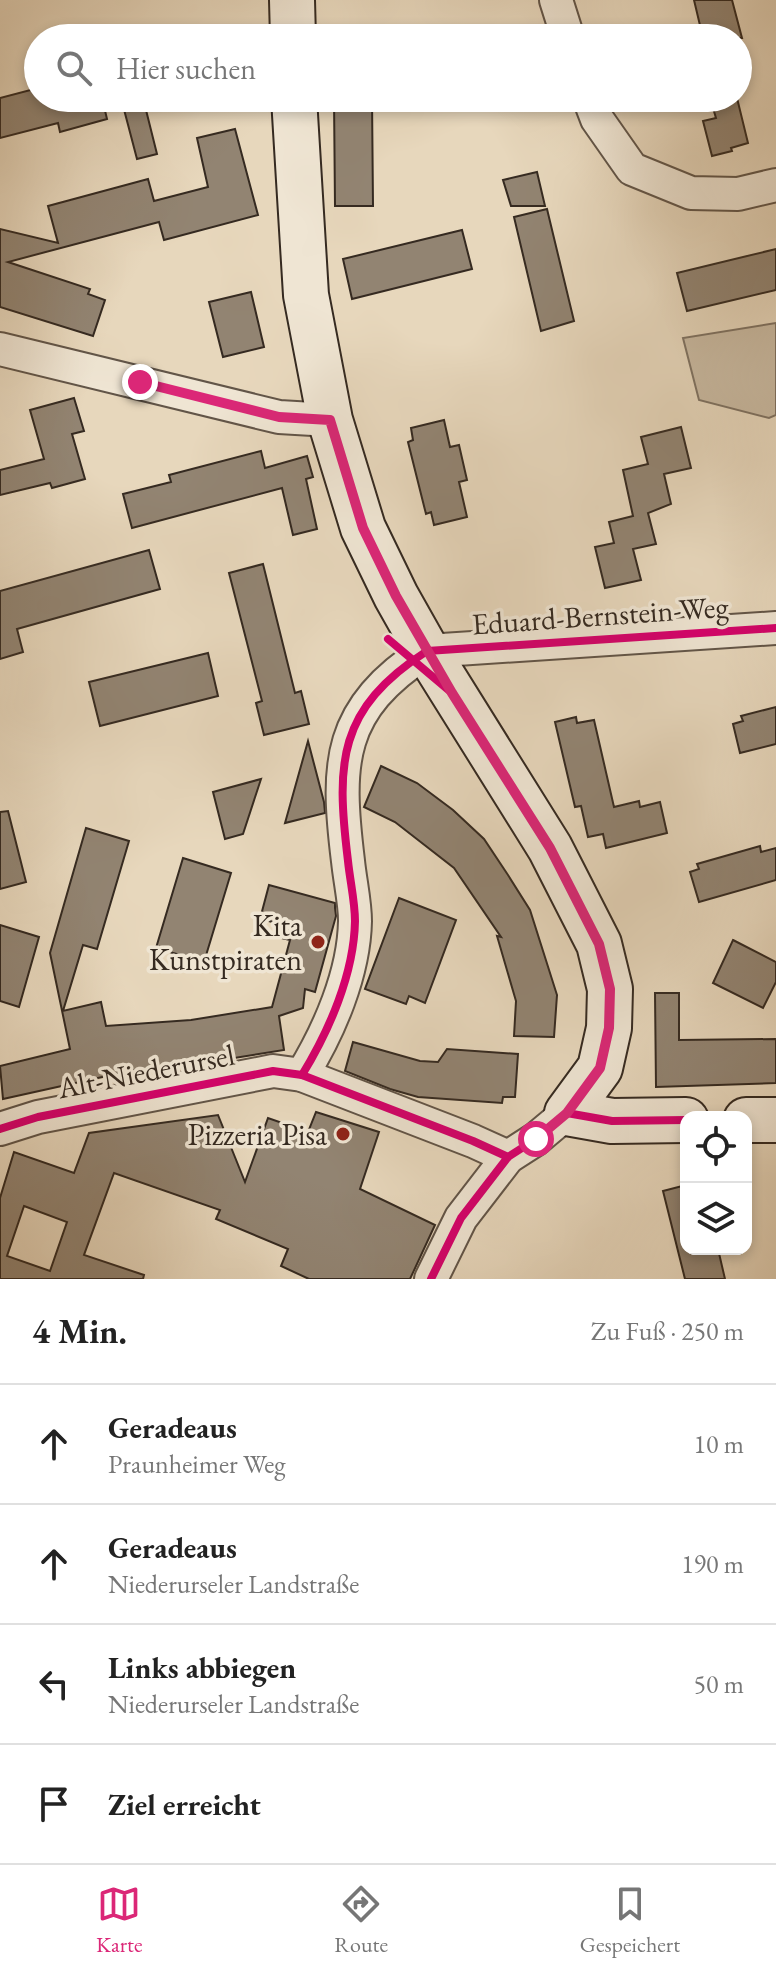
<!DOCTYPE html>
<html lang="de">
<head>
<meta charset="utf-8">
<style>
	body { margin:0; font-family:"EB Garamond",serif; background:#f6f6f6; color:#222 }
	.controls { position:absolute; right:24px; bottom:24px; display:grid; overflow:hidden; border-radius:16px; box-shadow:0 4px 12px #0003 }
	.controls button { width:72px; height:72px; display:grid; place-items:center; padding:0; border:0; border-bottom:2px solid #e0e0e0; background:#fff; color:#222; font:40px sans-serif }
	.stop { position:absolute; width:24px; height:24px; margin:-18px; border:6px solid #db2777; border-radius:50%; background:#fff }
	.stop.end { background:#db2777; border-color:#fff; box-shadow:0 2px 8px #0008 }
	.list { margin:0; padding:0; list-style:none }
	h2 { display:flex; justify-content:space-between; align-items:center; height:104px; margin:0; padding:0 32px; font-size:34px }
	h2 small { font-size:26px; font-weight:400; color:#767676 }
	.list li { display:grid; grid-template-columns:52px 1fr auto; gap:24px; align-items:center; box-sizing:border-box; height:120px; padding:0 32px; border-top:2px solid #e0e0e0 }
	.list b { display:block; font-size:30px; white-space:nowrap }
	.list p { margin:0; font-size:26px; white-space:nowrap; color:#767676 }
	.list em { font-size:26px; font-style:normal; color:#767676 }
	.icon { flex:none; width:44px; height:44px; fill:none; stroke:currentColor; stroke-width:2; stroke-linecap:round; stroke-linejoin:round }
	.map { position:relative; flex:none; width:776px; height:1279px; overflow:hidden }
	.search { position:absolute; background:#fff; box-shadow:0 4px 12px #0003; left:24px; right:24px; top:24px; height:88px; display:flex; align-items:center; gap:20px; box-sizing:border-box; padding:0 28px; border-radius:44px; color:#767676; font-size:30px }
	.sheet { height:584px; background:#fff }
	nav { display:flex; justify-content:space-around; align-items:center; box-sizing:border-box; height:112px; border-top:2px solid #e0e0e0; background:#fff; font-size:22px; color:#767676 }
	nav a { display:grid; justify-items:center; gap:4px }
	nav .on { color:#db2777 }
	.map>svg:first-child { display:block }
	.green { fill:#c9baa2; stroke:#7f7262; stroke-width:2 }
	.building { fill:#928472; stroke:#352a21; stroke-width:2; fill-rule:evenodd }
	.lines { fill:none; stroke-linecap:round; stroke-linejoin:round }
	.street-casing { stroke:#625548; stroke-width:36 }
	.secondary-casing { stroke:#352a21; stroke-width:48 }
	.street { stroke:#efe5d3; stroke-width:32 }
	.secondary { stroke:#efe5d3; stroke-width:44 }
	.cycleway-casing { stroke:#efe5d3; stroke-width:13 }
	.cycleway { stroke:#d6006c; stroke-width:8 }
	.route { stroke:#db2777; stroke-width:10 }
	.poi-dot { fill:#8f2418; stroke:#efe5d3; stroke-width:3 }
	.labels { text-anchor:middle; dominant-baseline:central; stroke-width:7; stroke-linejoin:round; paint-order:stroke }
	.street-label { font-size:30px; fill:#352a21; stroke:#efe5d3 }
	.poi-label { font-size:30px; fill:#352a21; stroke:#efe5d3; text-anchor:end }
</style>
</head>
<body>
<div class="map">
<svg width="776" height="1279" viewBox="0 0 776 1279">
	<rect width="100%" height="100%" fill="#e7d7bc"/>
	<filter id="stains"><feTurbulence type="fractalNoise" baseFrequency=".0025" numOctaves="4"/><feColorMatrix values="0 0 0 0 .2 0 0 0 0 .09 0 0 0 0 .02 0 0 0 .5 -.17"/></filter>
	<radialGradient id="worn" r=".72"><stop offset=".6" stop-color="#630" stop-opacity="0"/><stop offset="1" stop-color="#630" stop-opacity=".3"/></radialGradient>
	<!-- green -->
	<polygon class="green" points="776,323 776,415 769,418 699,400 683,338"/>
	<!-- building -->
	<g class="building">
		<polygon points="694,0 732,0 742,38 703,38"/>
		<polygon points="38,88 38,98 102,98 107,119 60,132 58,123 0,138 0,98"/>
		<polygon points="121,98 143,98 157,154 137,159"/>
		<polygon points="334,98 372,98 373,206 335,206"/>
		<polygon points="710,98 737,98 748,143 731,148 732,151 712,156 703,121 716,118"/>
		<polygon points="235,129 258,215 164,240 159,222 8,262 90,289 88,294 105,300 93,336 0,307 0,229 58,243 48,206 148,179 154,201 208,187 197,138"/>
		<polygon points="537,172 545,206 511,206 503,180"/>
		<polygon points="547,209 574,321 541,331 514,217"/>
		<polygon points="462,230 472,269 352,299 343,259"/>
		<polygon points="776,249 776,290 687,311 677,273"/>
		<polygon points="251,292 264,347 223,357 209,302"/>
		<polygon points="74,398 84,431 72,434 85,479 52,488 50,483 0,495 0,470 44,459 30,410"/>
		<polygon points="444,420 450,447 459,445 467,480 459,482 467,517 434,525 431,512 426,514 408,442 413,440 411,428"/>
		<polygon points="681,427 691,468 664,474 671,504 648,513 656,544 633,549 641,580 605,588 595,547 614,543 609,522 633,516 623,470 648,464 641,437"/>
		<polygon points="261,451 265,468 307,456 313,477 306,479 317,529 293,535 282,488 132,528 123,494 171,482 169,475"/>
		<polygon points="149,550 160,589 17,629 23,652 0,659 0,591"/>
		<polygon points="263,564 295,693 301,691 309,724 264,735 256,703 262,701 229,573"/>
		<polygon points="208,653 218,696 100,726 89,682"/>
		<polygon points="776,707 776,744 740,753 733,724 743,721 741,716"/>
		<polygon points="576,717 577,723 594,720 614,807 639,801 640,807 660,802 667,833 606,848 603,834 588,837 581,806 575,807 555,722"/>
		<polygon points="308,741 324,802 325,813 285,823"/>
		<polygon points="381,766 417,783 453,810 484,839 508,875 530,910 557,995 554,1037 514,1036 516,1001 497,936 501,937 454,868 395,822 364,807"/>
		<polygon points="261,779 243,834 225,839 213,792"/>
		<polygon points="8,811 26,882 0,889 0,812"/>
		<polygon points="86,828 129,841 97,949 83,945 63,1011 101,1002 106,1026 191,1020 272,1007 290,940 277,937 281,924 260,919 269,885 335,903 335,908 336,916 315,992 305,989 303,1008 279,1016 284,1050 178,1067 134,1070 3,1099 0,1066 70,1049 50,953"/>
		<polygon points="760,846 761,852 776,848 776,880 699,902 690,872 699,869 697,864"/>
		<polygon points="183,858 231,873 204,962 156,948"/>
		<polygon points="399,898 456,920 425,1003 409,996 406,1004 365,989"/>
		<polygon points="0,925 39,937 19,1007 0,1001"/>
		<polygon points="733,940 776,962 776,982 763,1008 713,983"/>
		<polygon points="655,993 679,993 679,1040 776,1039 776,1083 656,1087"/>
		<polygon points="353,1042 420,1061 438,1062 447,1049 518,1054 515,1097 503,1097 502,1103 418,1097 390,1089 345,1071"/>
		<path d="M316,1112L379,1132L360,1189L435,1225L410,1279H309L281,1266L288,1249L216,1219L220,1210L114,1173L84,1255L144,1275L143,1279H0V1198L14,1152L74,1173L89,1133L218,1115L245,1182L268,1118L308,1132ZM24,1206L67,1222L50,1271L7,1256Z"/>
		<polygon points="686,1185 686,1249 718,1249 725,1279 685,1279 663,1191"/>
	</g>
	<g class="lines">
		<defs>
			<g id="street">
				<polyline points="556,0 568,38"/>
				<polyline points="589,98 597,119 632,169 691,193 738,194 776,185"/>
				<polyline points="0,349 279,417 330,420"/>
				<path d="M302,1075C329,1031 354,974 355,921C355,902 350,881 348,861C336,763 337,709 427,651L776,628"/>
				<polyline points="0,1129 38,1117 273,1071 302,1075 473,1141 508,1157"/>
				<polyline points="431,1279 461,1218 508,1157 536,1139 567,1113"/>
			</g>
			<g id="secondary">
				<polyline points="292,0 293,38"/>
				<polyline points="294,98 306,295 330,420 363,528 396,596 427,651 550,848 599,944 610,989 609,1028 600,1068 567,1113 612,1121 686,1120"/>
				<polyline points="746,1120 776,1120"/>
			</g>
		</defs>
		<!-- street casing -->
		<use href="#street" class="street-casing"/>
		<!-- secondary casing -->
		<use href="#secondary" class="secondary-casing"/>
		<!-- street -->
		<use href="#street" class="street"/>
		<!-- secondary -->
		<use href="#secondary" class="secondary"/>
		<defs>
			<g id="cycleway">
				<polyline points="388,639 452,693 550,848 599,944 610,989 609,1028 600,1068 567,1113 536,1139 508,1157 461,1218 431,1279"/>
				<path d="M302,1075C329,1031 354,974 355,921C355,902 350,881 348,861C336,763 337,709 427,651L776,628"/>
				<polyline points="567,1113 612,1121 686,1120"/>
				<polyline points="0,1129 38,1117 273,1071 302,1075 473,1141 508,1157"/>
			</g>
		</defs>
		<!-- cycleway casing -->
		<use href="#cycleway" class="cycleway-casing"/>
		<!-- cycleway -->
		<use href="#cycleway" class="cycleway"/>
	</g>
	<g class="lines">
		<!-- route -->
		<polyline class="route" points="140,382 279,417 330,420 363,528 396,596 452,693 550,848 599,944 610,989 609,1028 600,1068 567,1113 536,1139"/>
	</g>
	<!-- markers -->
	<g class="poi-dot">
		<circle cx="318" cy="942" r="8"/>
		<circle cx="343" cy="1134" r="8"/>
	</g>
	<g class="labels">
		<!-- street labels -->
		<g class="street-label">
			<text transform="translate(600 615) rotate(-4)">Eduard-Bernstein-Weg</text>
			<text transform="translate(146 1071) rotate(-11)">Alt-Niederursel</text>
		</g>
		<!-- poi labels -->
		<g class="poi-label">
			<text x="302" y="925">Kita<tspan x="302" dy="34">Kunstpiraten</tspan></text>
			<text x="327" y="1134">Pizzeria Pisa</text>
		</g>
	</g>
	<rect width="100%" height="100%" filter="url(#stains)"/>
	<rect width="100%" height="100%" fill="url(#worn)"/>
</svg>
<div class="controls">
<button><svg class="icon" aria-label="locate" viewBox="0 0 24 24"><circle cx="12" cy="12" r="6"/><path d="M12 2v4M12 18v4M2 12h4M18 12h4"/></svg></button>
<button><svg class="icon" aria-label="layers" viewBox="0 0 24 24"><path d="M12 4l9 5-9 5-9-5zM3 14l9 5 9-5"/></svg></button>
</div>
<div class="stop" style="left:536px;top:1139px"></div>
<div class="stop end" style="left:140px;top:382px"></div>
<div class="search"><svg class="icon" aria-label="search" viewBox="0 0 24 24"><circle cx="10" cy="10" r="6"/><path d="M15 15l6 6"/></svg>Hier suchen</div>
</div>
<section class="sheet">
<h2>4 Min.<small>Zu Fuß · 250 m</small></h2>
<ul class="list">
<li><svg class="icon" aria-label="ahead" viewBox="0 0 24 24"><path d="M12 20V5M6 11l6-6 6 6"/></svg><div><b>Geradeaus</b><p>Praunheimer Weg</p></div><em>10 m</em></li>
<li><svg class="icon" aria-label="ahead" viewBox="0 0 24 24"><path d="M12 20V5M6 11l6-6 6 6"/></svg><div><b>Geradeaus</b><p>Niederurseler Landstraße</p></div><em>190 m</em></li>
<li><svg class="icon" aria-label="left" viewBox="0 0 24 24"><path d="M17 20v-9H6M10 6l-5 5 5 5"/></svg><div><b>Links abbiegen</b><p>Niederurseler Landstraße</p></div><em>50 m</em></li>
<li><svg class="icon" aria-label="arrive" viewBox="0 0 24 24"><path d="M6 21V4h12l-3 4 3 4H6"/></svg><div><b>Ziel erreicht</b></div></li>
</ul>
</section>
<nav>
<a class="on"><svg class="icon" aria-label="map" viewBox="0 0 24 24"><path d="M3 6l6-2 6 2 6-2v14l-6 2-6-2-6 2zM9 4v14M15 6v14"/></svg>Karte</a>
<a><svg class="icon" aria-label="directions" viewBox="0 0 24 24"><path d="M12 3l9 9-9 9-9-9zM9 14v-3h6M13 9l2 2-2 2"/></svg>Route</a>
<a><svg class="icon" aria-label="saved" viewBox="0 0 24 24"><path d="M7 4h10v16l-5-4-5 4z"/></svg>Gespeichert</a>
</nav>
</body>
</html>
